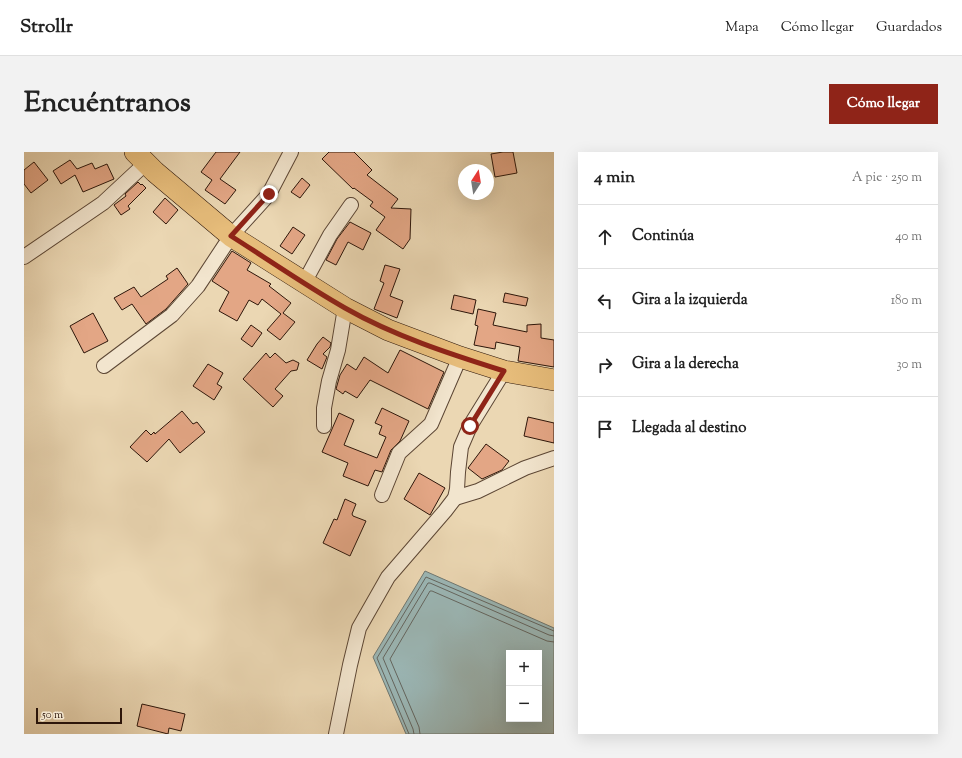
<!DOCTYPE html>
<html lang="es">
<head>
<meta charset="utf-8">
<style>
	body { margin:0; font-family:"Sorts Mill Goudy",serif; background:#f2f2f2; color:#222 }
	.controls { position:absolute; right:12px; bottom:12px; display:grid; overflow:hidden; border-radius:0px; box-shadow:0 4px 16px #0002 }
	.controls button { width:36px; height:36px; display:grid; place-items:center; padding:0; border:0; border-bottom:1px solid #e0e0e0; background:#fff; color:#222; font:20px sans-serif }
	.compass { position:absolute; left:434px; top:12px; width:36px; height:36px; border-radius:50%; background:#fff; box-shadow:0 4px 16px #0002; rotate:12deg }
	.scale { position:absolute; left:12px; bottom:10px; width:86px; box-sizing:border-box; padding-left:4px; border:2px solid #2d160a; border-top:0; font-size:11px; line-height:14px; white-space:nowrap; color:#2d160a; -webkit-text-stroke:3px #f2e5ce; paint-order:stroke }
	.stop { position:absolute; width:12px; height:12px; margin:-9px; border:3px solid #8f2418; border-radius:50%; background:#fff }
	.stop.end { background:#8f2418; border-color:#fff; box-shadow:0 1px 4px #0008 }
	.list { margin:0; padding:0; list-style:none }
	h2 { display:flex; justify-content:space-between; align-items:center; height:52px; margin:0; padding:0 16px; font-size:17px }
	h2 small { font-size:13px; font-weight:400; color:#767676 }
	.list li { display:grid; grid-template-columns:26px 1fr auto; gap:12px; align-items:center; box-sizing:border-box; height:64px; padding:0 16px; border-top:1px solid #e0e0e0 }
	.list b { display:block; font-size:15px; white-space:nowrap }
	.list em { font-size:13px; font-style:normal; color:#767676 }
	.icon { flex:none; width:22px; height:22px; fill:none; stroke:currentColor; stroke-width:2; stroke-linecap:round; stroke-linejoin:round }
	.map { position:relative; flex:none; width:530px; height:582px; overflow:hidden; border-radius:0px }
	header { display:flex; align-items:center; gap:24px; box-sizing:border-box; height:56px; padding:0 20px; background:#fff; border-bottom:1px solid #e0e0e0 }
	header strong { font-size:19px }
	nav { display:flex; gap:22px; margin-inline-start:auto; font-size:14px }
	.intro { display:flex; align-items:center; justify-content:space-between; box-sizing:border-box; height:96px; padding:0 24px }
	h1 { margin:0; font-size:28px }
	.button { padding:10px 18px; border-radius:0px; background:#8f2418; color:#fff; font-size:14px; font-weight:700 }
	main { display:flex; gap:24px; padding:0 24px }
	aside { flex:1; background:#fff; border-radius:0px; box-shadow:0 4px 16px #0002 }
	.map>svg:first-child { display:block }
	.water { fill:#9bb7b6; stroke:#6f7771; fill-rule:evenodd }
	.lines { fill:none; stroke-linecap:round; stroke-linejoin:round }
	.shore { stroke:#646660; stroke-width:1 }
	.building { fill:#e3a685; stroke:#2d160a }
	.street-casing { stroke:#5c4634; stroke-width:16 }
	.primary-casing { stroke:#2d160a; stroke-width:22 }
	.street { stroke:#f2e5ce; stroke-width:14 }
	.primary { stroke:#e6bc7a; stroke-width:21 }
	.route { stroke:#8f2418; stroke-width:5 }
</style>
</head>
<body>
<header>
<strong>Strollr</strong>
<nav><a>Mapa</a><a>Cómo llegar</a><a>Guardados</a></nav>
</header>
<div class="intro"><h1>Encuéntranos</h1><a class="button">Cómo llegar</a></div>
<main>
<div class="map">
<svg width="530" height="582" viewBox="0 0 530 582">
	<rect width="100%" height="100%" fill="#ebd7b3"/>
	<filter id="stains"><feTurbulence type="fractalNoise" baseFrequency=".005" numOctaves="4"/><feColorMatrix values="0 0 0 0 .2 0 0 0 0 .09 0 0 0 0 .02 0 0 0 .5 -.17"/></filter>
	<radialGradient id="worn" r=".72"><stop offset=".6" stop-color="#630" stop-opacity="0"/><stop offset="1" stop-color="#630" stop-opacity=".3"/></radialGradient>
	<!-- water -->
	<path class="water" d="M401,419L530,476V582H382L349,505ZM485,501H515V567H485Z"/>
	<g class="lines">
		<!-- shore -->
		<g class="shore">
			<polyline points="385,582 353,506 402,425 530,479"/>
			<polyline points="390,582 389,577 359,506 404,431 406,431 525,483 530,484"/>
			<polyline points="396,582 395,575 366,507 406,439 408,439 523,489 530,490"/>
		</g>
	</g>
	<!-- building -->
	<g class="building">
		<polygon points="192,0 216,0 196,27 212,38 201,52 181,38 188,28 177,20"/>
		<polygon points="305,0 330,0 348,18 343,23 374,47 367,56 387,57 386,87 379,97 352,78 361,65 346,54 349,50 330,36 329,37 298,7"/>
		<polygon points="479,0 489,0 493,21 471,25 467,2"/>
		<polygon points="46,8 53,17 68,11 71,17 83,12 90,27 59,40 51,23 37,32 29,19"/>
		<polygon points="10,10 24,28 7,41 0,32 0,18"/>
		<polygon points="278,26 286,33 276,46 267,40"/>
		<polygon points="114,30 117,33 118,32 122,36 104,54 106,57 97,63 90,53 102,44 101,42"/>
		<polygon points="141,46 154,58 142,72 129,60"/>
		<polygon points="326,70 347,81 339,98 324,90 312,113 302,108 313,87"/>
		<polygon points="269,75 281,83 268,102 256,94"/>
		<polygon points="208,99 227,111 223,118 247,132 245,134 267,151 259,161 271,170 256,188 243,178 257,162 238,147 234,153 225,148 213,169 195,159 205,140 188,129"/>
		<polygon points="361,113 376,117 366,144 379,149 373,166 350,157 360,131 356,129"/>
		<polygon points="153,116 164,132 142,157 122,172 108,152 98,158 90,146 110,135 117,145 144,127 142,124"/>
		<polygon points="481,141 504,146 502,154 479,150"/>
		<polygon points="430,143 452,148 449,162 427,157"/>
		<polygon points="454,157 472,161 469,173 503,180 503,173 517,172 517,186 530,188 530,215 494,209 496,195 472,190 471,197 450,193 454,174 451,173"/>
		<polygon points="69,161 84,189 60,201 46,174"/>
		<polygon points="227,173 238,181 228,195 217,187"/>
		<polygon points="299,185 307,191 306,195 299,202 303,205 298,217 283,208 293,192"/>
		<polygon points="376,198 420,220 404,257 346,228 333,246 321,239 319,242 312,237 316,223 323,212 332,218 340,205 364,221"/>
		<polygon points="242,201 246,206 251,201 262,211 269,208 275,211 273,218 267,219 251,237 259,244 249,255 219,227"/>
		<polygon points="184,212 199,221 193,232 198,235 190,248 169,234"/>
		<polygon points="358,256 385,269 376,289 367,298 358,320 351,318 344,334 319,324 324,311 298,300 315,261 330,268 320,293 353,306 362,285 355,282 358,274 351,271"/>
		<polygon points="158,259 169,272 173,270 181,280 156,301 145,287 123,310 106,295 122,278 127,283 130,280 131,282"/>
		<polygon points="504,265 530,271 530,291 500,284"/>
		<polygon points="462,292 485,309 478,318 458,327 444,316"/>
		<polygon points="395,321 421,336 406,363 380,347"/>
		<polygon points="321,347 332,352 328,362 329,364 342,369 326,404 299,391 310,367 313,368"/>
		<polygon points="118,552 161,562 157,579 145,576 144,582 113,574"/>
	</g>
	<g class="lines">
		<defs>
			<g id="street">
				<polyline points="0,105 79,51 122,11"/>
				<polyline points="280,131 306,83 327,53"/>
				<polyline points="80,214 148,163 174,134 207,84 245,42 267,0"/>
				<polyline points="300,274 300,256 305,229 314,198 321,156"/>
				<polyline points="358,343 375,301 407,272 436,205"/>
				<polyline points="431,346 454,339 501,316 530,306"/>
				<polyline points="312,582 326,513 335,476 364,425 421,359 431,346 433,337 434,320 437,295 446,274 480,219"/>
			</g>
			<polyline id="primary" points="111,0 131,20 207,84 321,156 364,178 436,205 480,219 530,228"/>
		</defs>
		<!-- street casing -->
		<use href="#street" class="street-casing"/>
		<!-- primary casing -->
		<use href="#primary" class="primary-casing"/>
		<!-- street -->
		<use href="#street" class="street"/>
		<!-- primary -->
		<use href="#primary" class="primary"/>
	</g>
	<g class="lines">
		<!-- route -->
		<path class="route" d="M245,42L207,84C245,108 282,134 321,156C370,184 426,202 480,219L446,274"/>
	</g>
	<rect width="100%" height="100%" filter="url(#stains)"/>
	<rect width="100%" height="100%" fill="url(#worn)"/>
</svg>
<div class="controls">
<button>+</button>
<button>−</button>
</div>
<svg class="compass" viewBox="-18 -18 36 36"><path d="M0-13l5 13h-10z" fill="#e53935"/><path d="M0 13l5-13h-10z" fill="#767676"/></svg>
<div class="scale">50 m</div>
<div class="stop" style="left:446px;top:274px"></div>
<div class="stop end" style="left:245px;top:42px"></div>
</div>
<aside>
<h2>4 min<small>A pie · 250 m</small></h2>
<ul class="list">
<li><svg class="icon" aria-label="ahead" viewBox="0 0 24 24"><path d="M12 20V5M6 11l6-6 6 6"/></svg><div><b>Continúa</b></div><em>40 m</em></li>
<li><svg class="icon" aria-label="left" viewBox="0 0 24 24"><path d="M17 20v-9H6M10 6l-5 5 5 5"/></svg><div><b>Gira a la izquierda</b></div><em>180 m</em></li>
<li><svg class="icon" aria-label="right" viewBox="0 0 24 24"><path d="M7 20v-9h11M14 6l5 5-5 5"/></svg><div><b>Gira a la derecha</b></div><em>30 m</em></li>
<li><svg class="icon" aria-label="arrive" viewBox="0 0 24 24"><path d="M6 21V4h12l-3 4 3 4H6"/></svg><div><b>Llegada al destino</b></div></li>
</ul>
</aside>
</main>
</body>
</html>
